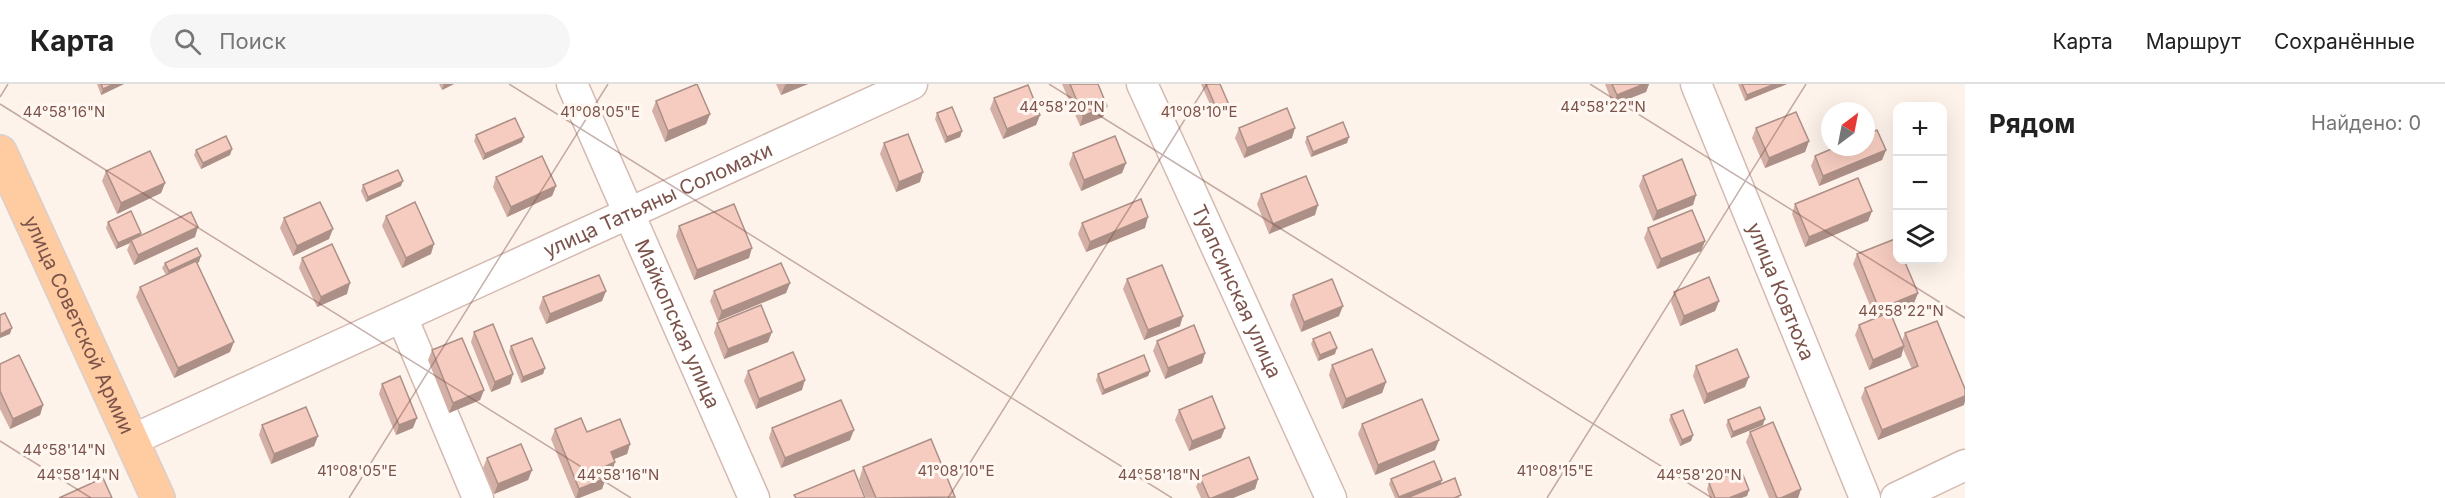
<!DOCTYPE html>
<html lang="ru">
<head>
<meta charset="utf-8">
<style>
	body { margin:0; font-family:Inter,sans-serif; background:#f6f6f6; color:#222 }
	.controls { position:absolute; right:18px; top:18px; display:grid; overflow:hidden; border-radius:12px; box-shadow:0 6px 24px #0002 }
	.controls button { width:54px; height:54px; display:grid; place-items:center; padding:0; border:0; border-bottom:2px solid #e0e0e0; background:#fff; color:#222; font:30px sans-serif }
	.compass { position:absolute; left:1821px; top:18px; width:54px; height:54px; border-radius:50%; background:#fff; box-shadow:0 6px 24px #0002; rotate:32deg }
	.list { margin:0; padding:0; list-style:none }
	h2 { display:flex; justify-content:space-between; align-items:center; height:78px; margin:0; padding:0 24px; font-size:26px }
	h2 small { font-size:20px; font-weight:400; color:#767676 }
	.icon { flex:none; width:33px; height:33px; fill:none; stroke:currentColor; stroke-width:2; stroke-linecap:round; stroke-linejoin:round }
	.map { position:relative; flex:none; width:1965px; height:414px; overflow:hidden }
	header { display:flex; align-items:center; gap:36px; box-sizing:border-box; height:84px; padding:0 30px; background:#fff; border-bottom:2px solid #e0e0e0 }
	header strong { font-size:28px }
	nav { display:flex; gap:33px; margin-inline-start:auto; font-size:21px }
	.search { width:420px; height:54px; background:#f6f6f6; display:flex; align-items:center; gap:15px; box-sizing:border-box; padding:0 21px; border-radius:33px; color:#767676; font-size:22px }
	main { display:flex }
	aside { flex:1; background:#fff }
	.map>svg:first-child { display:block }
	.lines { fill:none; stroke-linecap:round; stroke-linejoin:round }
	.minor-casing { stroke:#d4bab1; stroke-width:33 }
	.primary-casing { stroke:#dacfcc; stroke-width:36 }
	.minor { stroke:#fff; stroke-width:30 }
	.primary { stroke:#ffcba0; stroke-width:33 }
	.wall { fill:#d4afa5 }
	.shaded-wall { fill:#ac8f86 }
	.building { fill:#f6ccc0; stroke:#ac8f86; stroke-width:1.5 }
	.ticks { fill:none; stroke:#7c534a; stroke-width:1.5; stroke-opacity:0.45 }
	.labels { text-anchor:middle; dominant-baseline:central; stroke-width:6; stroke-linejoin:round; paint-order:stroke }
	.street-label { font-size:20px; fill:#7c534a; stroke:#fff8f2 }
	.ticks-label { font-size:15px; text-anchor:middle; fill:#7c534a; stroke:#fff8f2; stroke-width:6; stroke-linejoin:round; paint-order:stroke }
</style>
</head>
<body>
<header>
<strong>Карта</strong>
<div class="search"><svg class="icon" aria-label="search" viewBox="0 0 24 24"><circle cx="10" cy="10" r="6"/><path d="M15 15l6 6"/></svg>Поиск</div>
<nav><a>Карта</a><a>Маршрут</a><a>Сохранённые</a></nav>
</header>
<main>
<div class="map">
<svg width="1965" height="414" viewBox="0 0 1965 414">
	<rect width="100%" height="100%" fill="#fef3ea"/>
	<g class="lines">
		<defs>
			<g id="minor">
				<path id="s1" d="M572,0L754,414"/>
				<path id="s2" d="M1142,0L1331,414"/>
				<path id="s3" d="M1696,0L1865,414"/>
				<polyline points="402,233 478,414"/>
				<path id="s4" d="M132,356L912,0"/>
				<polyline points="1896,414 1965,381"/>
			</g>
			<g id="primary">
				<path id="s5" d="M0,68L158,414"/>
			</g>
		</defs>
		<!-- minor casing -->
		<use href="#minor" class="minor-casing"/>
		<!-- primary casing -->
		<use href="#primary" class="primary-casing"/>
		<!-- minor -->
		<use href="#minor" class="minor"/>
		<!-- primary -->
		<use href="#primary" class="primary"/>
	</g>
	<!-- wall -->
	<g class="wall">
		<polygon points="97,0 124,0 101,11"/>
		<polygon points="439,0 454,0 442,6"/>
		<polygon points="776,0 808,0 781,11"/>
		<polygon points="1062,0 1098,0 1107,22 1103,33 1080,42"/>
		<polygon points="1201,0 1220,0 1227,27 1215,32"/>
		<polygon points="1605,0 1649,0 1646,8 1613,21"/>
		<polygon points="1738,0 1787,0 1745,17"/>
		<polygon points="994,14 1040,31 1036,41 1003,55 990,25"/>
		<polygon points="656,17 710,30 706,40 665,58 652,27"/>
		<polygon points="937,29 962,47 960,53 945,59 935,35"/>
		<polygon points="1239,44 1292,54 1244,74 1235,54"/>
		<polygon points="1756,44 1809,57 1805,68 1765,84 1752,54"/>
		<polygon points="476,51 522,58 483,76 474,57"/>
		<polygon points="1307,53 1347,59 1311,73 1305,58"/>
		<polygon points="884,59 920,98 896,108 880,70"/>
		<polygon points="232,65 230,71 201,85 194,71 196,66"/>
		<polygon points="1886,66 1882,76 1819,102 1811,82 1815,72"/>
		<polygon points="1073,69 1126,79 1122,89 1081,107 1069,80"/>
		<polygon points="106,87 165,99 161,109 117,130 102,97"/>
		<polygon points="1643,92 1696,111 1693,121 1653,137 1639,102"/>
		<polygon points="496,93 556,102 552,112 507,133 493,103"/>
		<polygon points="363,101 401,102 366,118 361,107"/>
		<polygon points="1261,110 1315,131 1269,150 1257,120"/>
		<polygon points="1795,120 1872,127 1868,137 1805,163 1792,130"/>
		<polygon points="386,132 431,170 402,184 382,142"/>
		<polygon points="284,134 329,155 293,172 280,144"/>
		<polygon points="108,138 141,149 140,152 195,153 134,181 127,166 130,159 116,165 106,144"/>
		<polygon points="1082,139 1145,144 1086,168 1078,150"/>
		<polygon points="679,142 749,174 694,196 676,152"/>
		<polygon points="1648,144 1705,157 1701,167 1657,185 1644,154"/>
		<polygon points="1857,170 1918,209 1914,219 1891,229 1902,257 1905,249 1964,321 1878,356 1861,314 1865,304 1912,285 1903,265 1901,273 1869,286 1855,251 1859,241 1875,234 1853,180"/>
		<polygon points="302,174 347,210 317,223 299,184"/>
		<polygon points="199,178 197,179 230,268 174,294 136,213 140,203 166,191 162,184 165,179"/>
		<polygon points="1127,195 1180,242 1144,256 1123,205"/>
		<polygon points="790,199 786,209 718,237 710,217 714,207"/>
		<polygon points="606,207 602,217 546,240 539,224 543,213"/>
		<polygon points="1674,208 1719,217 1715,227 1680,242 1671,218"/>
		<polygon points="1293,211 1339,232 1301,248 1290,221"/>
		<polygon points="717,239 768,258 724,275 714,249"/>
		<polygon points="474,248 513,290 510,300 491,308 471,258"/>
		<polygon points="1313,255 1335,270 1318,277 1311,260"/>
		<polygon points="1157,257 1205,269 1202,279 1165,295 1153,267"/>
		<polygon points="511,262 545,284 543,290 521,299 509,268"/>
		<polygon points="432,266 484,306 480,316 449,329 428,276"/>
		<polygon points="0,280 43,321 40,331 10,345 0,325"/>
		<polygon points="1332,281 1386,298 1382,309 1342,325 1329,291"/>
		<polygon points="1696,282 1745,303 1704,320 1693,292"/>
		<polygon points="748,287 802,306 756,325 744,297"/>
		<polygon points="1150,287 1148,292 1102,311 1096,296 1098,290"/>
		<polygon points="382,300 413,344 396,351 379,310"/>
		<polygon points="1179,326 1225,344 1221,354 1189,367 1175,336"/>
		<polygon points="1671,331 1693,351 1691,357 1680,362 1669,336"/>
		<polygon points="1728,336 1763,341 1731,354 1726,341"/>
		<polygon points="1362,340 1439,356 1435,366 1375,391 1358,350"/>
		<polygon points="262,341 318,352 314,362 271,380 259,351"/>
		<polygon points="772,344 850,356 781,384 769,354"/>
		<polygon points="555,345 587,348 630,360 627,370 614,375 612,388 605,391 606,394 602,405 579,414 575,414 551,355"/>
		<polygon points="1750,348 1801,405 1798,414 1769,414 1746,358"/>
		<polygon points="487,374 532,386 528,396 494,410 483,384"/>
		<polygon points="863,383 955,413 866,414 859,396"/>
		<polygon points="1200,393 1258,395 1255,405 1233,414 1201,414 1196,403"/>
		<polygon points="1391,395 1440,400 1460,414 1395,414 1389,400"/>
		<polygon points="1709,399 1749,406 1747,412 1741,414 1710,414 1707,405"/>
	</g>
	<!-- shaded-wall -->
	<g class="shaded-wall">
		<polygon points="114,0 124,0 101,11 103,5"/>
		<polygon points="444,0 454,0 442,6"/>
		<polygon points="787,0 808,0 781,11 785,1"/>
		<polygon points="1644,0 1649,0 1646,8 1613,21 1617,11"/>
		<polygon points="1775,0 1787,0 1745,17 1747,11"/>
		<polygon points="1229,21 1227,27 1215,32 1217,26"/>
		<polygon points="1107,22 1103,33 1080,42 1083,32"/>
		<polygon points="710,30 706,40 665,58 668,47"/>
		<polygon points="1040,31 1036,41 1003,55 1007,45"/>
		<polygon points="1295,44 1292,54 1244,74 1247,64"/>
		<polygon points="962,47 960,53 945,59 947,53"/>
		<polygon points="524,53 522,58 483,76 485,70"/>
		<polygon points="1349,53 1347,59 1311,73 1313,68"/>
		<polygon points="1809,57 1805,68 1765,84 1769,74"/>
		<polygon points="232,65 230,71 201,85 203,79"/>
		<polygon points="1886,66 1882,76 1819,102 1823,92"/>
		<polygon points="1126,79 1122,89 1081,107 1084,96"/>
		<polygon points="923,88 920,98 896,108 899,98"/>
		<polygon points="403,97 401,102 366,118 368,113"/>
		<polygon points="165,99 161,109 117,130 121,119"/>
		<polygon points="556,102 552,112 507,133 511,123"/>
		<polygon points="1696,111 1693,121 1653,137 1657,127"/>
		<polygon points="1318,121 1315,131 1269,150 1273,140"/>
		<polygon points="1872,127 1868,137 1805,163 1809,153"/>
		<polygon points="1148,133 1145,144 1086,168 1090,158"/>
		<polygon points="198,143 195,153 134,181 138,171"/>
		<polygon points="333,145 329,155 293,172 297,162"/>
		<polygon points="141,149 139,155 131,156 130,159 116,165 118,159"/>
		<polygon points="1705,157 1701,167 1657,185 1661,175"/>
		<polygon points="434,160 431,170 402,184 406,174"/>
		<polygon points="752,164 749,174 694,196 697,186"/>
		<polygon points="201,172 199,178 167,193 169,187"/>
		<polygon points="350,199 347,210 317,223 321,213"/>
		<polygon points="790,199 786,209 718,237 722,227"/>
		<polygon points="606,207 602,217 546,240 550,230"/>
		<polygon points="1918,209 1914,219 1876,235 1879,225"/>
		<polygon points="1719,217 1715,227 1680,242 1684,232"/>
		<polygon points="1343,222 1339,232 1301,248 1304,238"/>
		<polygon points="1183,232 1180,242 1144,256 1148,246"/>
		<polygon points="12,244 10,250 0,254 0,250"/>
		<polygon points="772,248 768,258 724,275 728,265"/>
		<polygon points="234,258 230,268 174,294 178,284"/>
		<polygon points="1904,262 1901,273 1869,286 1873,276"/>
		<polygon points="1337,264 1335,270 1318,277 1320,271"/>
		<polygon points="1205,269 1202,279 1165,295 1168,284"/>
		<polygon points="545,284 543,290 521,299 523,293"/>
		<polygon points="1150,287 1148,292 1102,311 1104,306"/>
		<polygon points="513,290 510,300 491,308 495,298"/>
		<polygon points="1749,293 1745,303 1704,320 1707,310"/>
		<polygon points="805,296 802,306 756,325 759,315"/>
		<polygon points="1386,298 1382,309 1342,325 1346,315"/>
		<polygon points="484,306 480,316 449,329 453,319"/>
		<polygon points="1965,312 1965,317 1964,321 1878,356 1882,346"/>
		<polygon points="43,321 40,331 10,345 13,335"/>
		<polygon points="417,334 413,344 396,351 399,341"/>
		<polygon points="1765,335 1763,341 1731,354 1733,348"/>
		<polygon points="1225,344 1221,354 1189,367 1192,357"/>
		<polygon points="854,346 850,356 781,384 785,374"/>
		<polygon points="1693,351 1691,357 1680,362 1682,356"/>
		<polygon points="318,352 314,362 271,380 274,370"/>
		<polygon points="1439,356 1435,366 1375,391 1378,381"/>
		<polygon points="630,360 627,370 607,378 611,368"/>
		<polygon points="615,378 612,388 598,394 602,384"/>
		<polygon points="532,386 528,396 494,410 498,400"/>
		<polygon points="606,394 602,405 579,414 576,414 579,405"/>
		<polygon points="1258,395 1255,405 1233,414 1212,414"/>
		<polygon points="1442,396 1440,401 1409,414 1398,414"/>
		<polygon points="1801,405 1798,414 1781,414"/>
		<polygon points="1749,406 1747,412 1741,414 1729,414"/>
	</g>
	<!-- building -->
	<g class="building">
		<polygon points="101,0 114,0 103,5"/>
		<polygon points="697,0 710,30 668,47 656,17"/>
		<polygon points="1070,0 1098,0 1107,22 1083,32"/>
		<polygon points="1206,0 1220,0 1229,21 1217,26"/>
		<polygon points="1612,0 1644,0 1617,11"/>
		<polygon points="1742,0 1775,0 1747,11"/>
		<polygon points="1028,1 1040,31 1007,45 994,14"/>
		<polygon points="952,23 962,47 947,53 937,29"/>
		<polygon points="1287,24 1295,44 1247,64 1239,44"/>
		<polygon points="1796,28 1809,57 1769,74 1756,44"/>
		<polygon points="515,34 524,53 485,70 476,51"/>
		<polygon points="1343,38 1349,53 1313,68 1307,53"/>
		<polygon points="1877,46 1886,66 1823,92 1815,72 1836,63 1866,63 1866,51"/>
		<polygon points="908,50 923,88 899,98 884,59"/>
		<polygon points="226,52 232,65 203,79 196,66"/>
		<polygon points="1115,52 1126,79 1084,96 1073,69"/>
		<polygon points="150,67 165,99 121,119 106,87"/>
		<polygon points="542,72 556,102 511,123 496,93"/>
		<polygon points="1682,75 1696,111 1657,127 1643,92"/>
		<polygon points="398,86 403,97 368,113 363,101"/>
		<polygon points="1306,92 1318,121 1273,140 1261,110"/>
		<polygon points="1858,94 1872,127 1809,153 1795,120"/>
		<polygon points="1141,115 1148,133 1090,158 1082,139"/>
		<polygon points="320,118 333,145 297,162 284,134"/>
		<polygon points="415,118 434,160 406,174 386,132"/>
		<polygon points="734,120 752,164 697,186 679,142"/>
		<polygon points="1692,126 1705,157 1661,175 1648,144"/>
		<polygon points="131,127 141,149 118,159 108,138"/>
		<polygon points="191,128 198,143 138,171 131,156"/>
		<polygon points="1895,155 1898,160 1898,176 1904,176 1918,209 1879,225 1857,170"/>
		<polygon points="332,160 350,199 321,213 302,174"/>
		<polygon points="197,164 201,172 169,187 165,179"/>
		<polygon points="196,177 234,258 178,284 140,203"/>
		<polygon points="781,179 790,199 722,227 714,207"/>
		<polygon points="1162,181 1183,232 1148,246 1127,195"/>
		<polygon points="599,191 606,207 550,230 543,213"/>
		<polygon points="1709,193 1719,217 1684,232 1674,208"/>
		<polygon points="1332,195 1343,222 1304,238 1293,211"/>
		<polygon points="761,221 772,248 728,265 717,239"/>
		<polygon points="1890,228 1904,262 1873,276 1859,241"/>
		<polygon points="5,229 12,244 0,250 0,231"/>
		<polygon points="1937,237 1965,305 1965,312 1882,346 1865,304 1918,282 1905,249"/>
		<polygon points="493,240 513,290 495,298 474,248"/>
		<polygon points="1194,241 1205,269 1168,284 1157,257"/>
		<polygon points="1330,248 1337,264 1320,271 1313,255"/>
		<polygon points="462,254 484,306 453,319 432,266"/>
		<polygon points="532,254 545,284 523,293 511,262"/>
		<polygon points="1372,265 1386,298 1346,315 1332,281"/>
		<polygon points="1737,265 1749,293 1707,310 1696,282"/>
		<polygon points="793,268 805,296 759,315 748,287"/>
		<polygon points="19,271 43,321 13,335 0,307 0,280"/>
		<polygon points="1144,271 1150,287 1104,306 1098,290"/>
		<polygon points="400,292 417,334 399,341 382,300"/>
		<polygon points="1212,312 1225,344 1192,357 1179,326"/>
		<polygon points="1422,315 1439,356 1378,381 1362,340"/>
		<polygon points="841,316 854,346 785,374 772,344"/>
		<polygon points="306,323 318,352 274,370 262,341"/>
		<polygon points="1760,323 1765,335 1733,348 1728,336"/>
		<polygon points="1683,326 1693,351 1682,356 1671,331"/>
		<polygon points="581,334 587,348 620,335 630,360 611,368 615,378 602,384 606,394 579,405 555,345"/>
		<polygon points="1773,338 1801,405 1781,414 1777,414 1750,348"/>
		<polygon points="931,355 955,413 876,414 863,383"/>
		<polygon points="521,360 532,386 498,400 487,374"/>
		<polygon points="1249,373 1258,395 1212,414 1209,414 1200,393"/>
		<polygon points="1434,377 1442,396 1399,413 1391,395"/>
		<polygon points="854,386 865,414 796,414 794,411"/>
		<polygon points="1741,386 1749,406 1729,414 1715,414 1709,399"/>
		<polygon points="103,394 112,414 59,414"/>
		<polygon points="1455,394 1461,411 1454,414 1407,414"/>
	</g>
	<!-- ticks -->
	<path class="ticks" d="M509,0L1172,414M1049,0L1712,414M1590,0L1965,234M0,13L8,0M0,20L631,414M0,357L91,414M349,414L608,0M948,414L1207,0M1547,414L1806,0"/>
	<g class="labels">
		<!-- street labels -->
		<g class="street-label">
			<text stroke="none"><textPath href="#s4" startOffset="578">улица Татьяны Соломахи</textPath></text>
			<text stroke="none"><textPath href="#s2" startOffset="228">Туапсинская улица</textPath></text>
			<text stroke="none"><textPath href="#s3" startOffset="224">улица Ковтюха</textPath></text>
			<text stroke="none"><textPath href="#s1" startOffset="262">Майкопская улица</textPath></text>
			<text stroke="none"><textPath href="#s5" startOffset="190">улица Советской Армии</textPath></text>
		</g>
	</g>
	<g class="ticks-label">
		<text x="1603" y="28">44°58'22"N</text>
		<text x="1062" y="28">44°58'20"N</text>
		<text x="64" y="33">44°58'16"N</text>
		<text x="1199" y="33">41°08'10"E</text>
		<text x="600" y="33">41°08'05"E</text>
		<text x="1901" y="232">44°58'22"N</text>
		<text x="64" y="371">44°58'14"N</text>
		<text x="357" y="392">41°08'05"E</text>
		<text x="956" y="392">41°08'10"E</text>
		<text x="1555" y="392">41°08'15"E</text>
		<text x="78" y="396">44°58'14"N</text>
		<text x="618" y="396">44°58'16"N</text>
		<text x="1159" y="396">44°58'18"N</text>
		<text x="1699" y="396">44°58'20"N</text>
	</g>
</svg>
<div class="controls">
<button>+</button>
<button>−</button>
<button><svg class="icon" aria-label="layers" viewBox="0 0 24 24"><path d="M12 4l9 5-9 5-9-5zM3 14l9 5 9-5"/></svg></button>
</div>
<svg class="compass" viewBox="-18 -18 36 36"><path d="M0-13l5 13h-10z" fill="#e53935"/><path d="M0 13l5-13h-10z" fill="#767676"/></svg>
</div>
<aside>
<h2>Рядом<small>Найдено: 0</small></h2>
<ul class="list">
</ul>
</aside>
</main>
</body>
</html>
